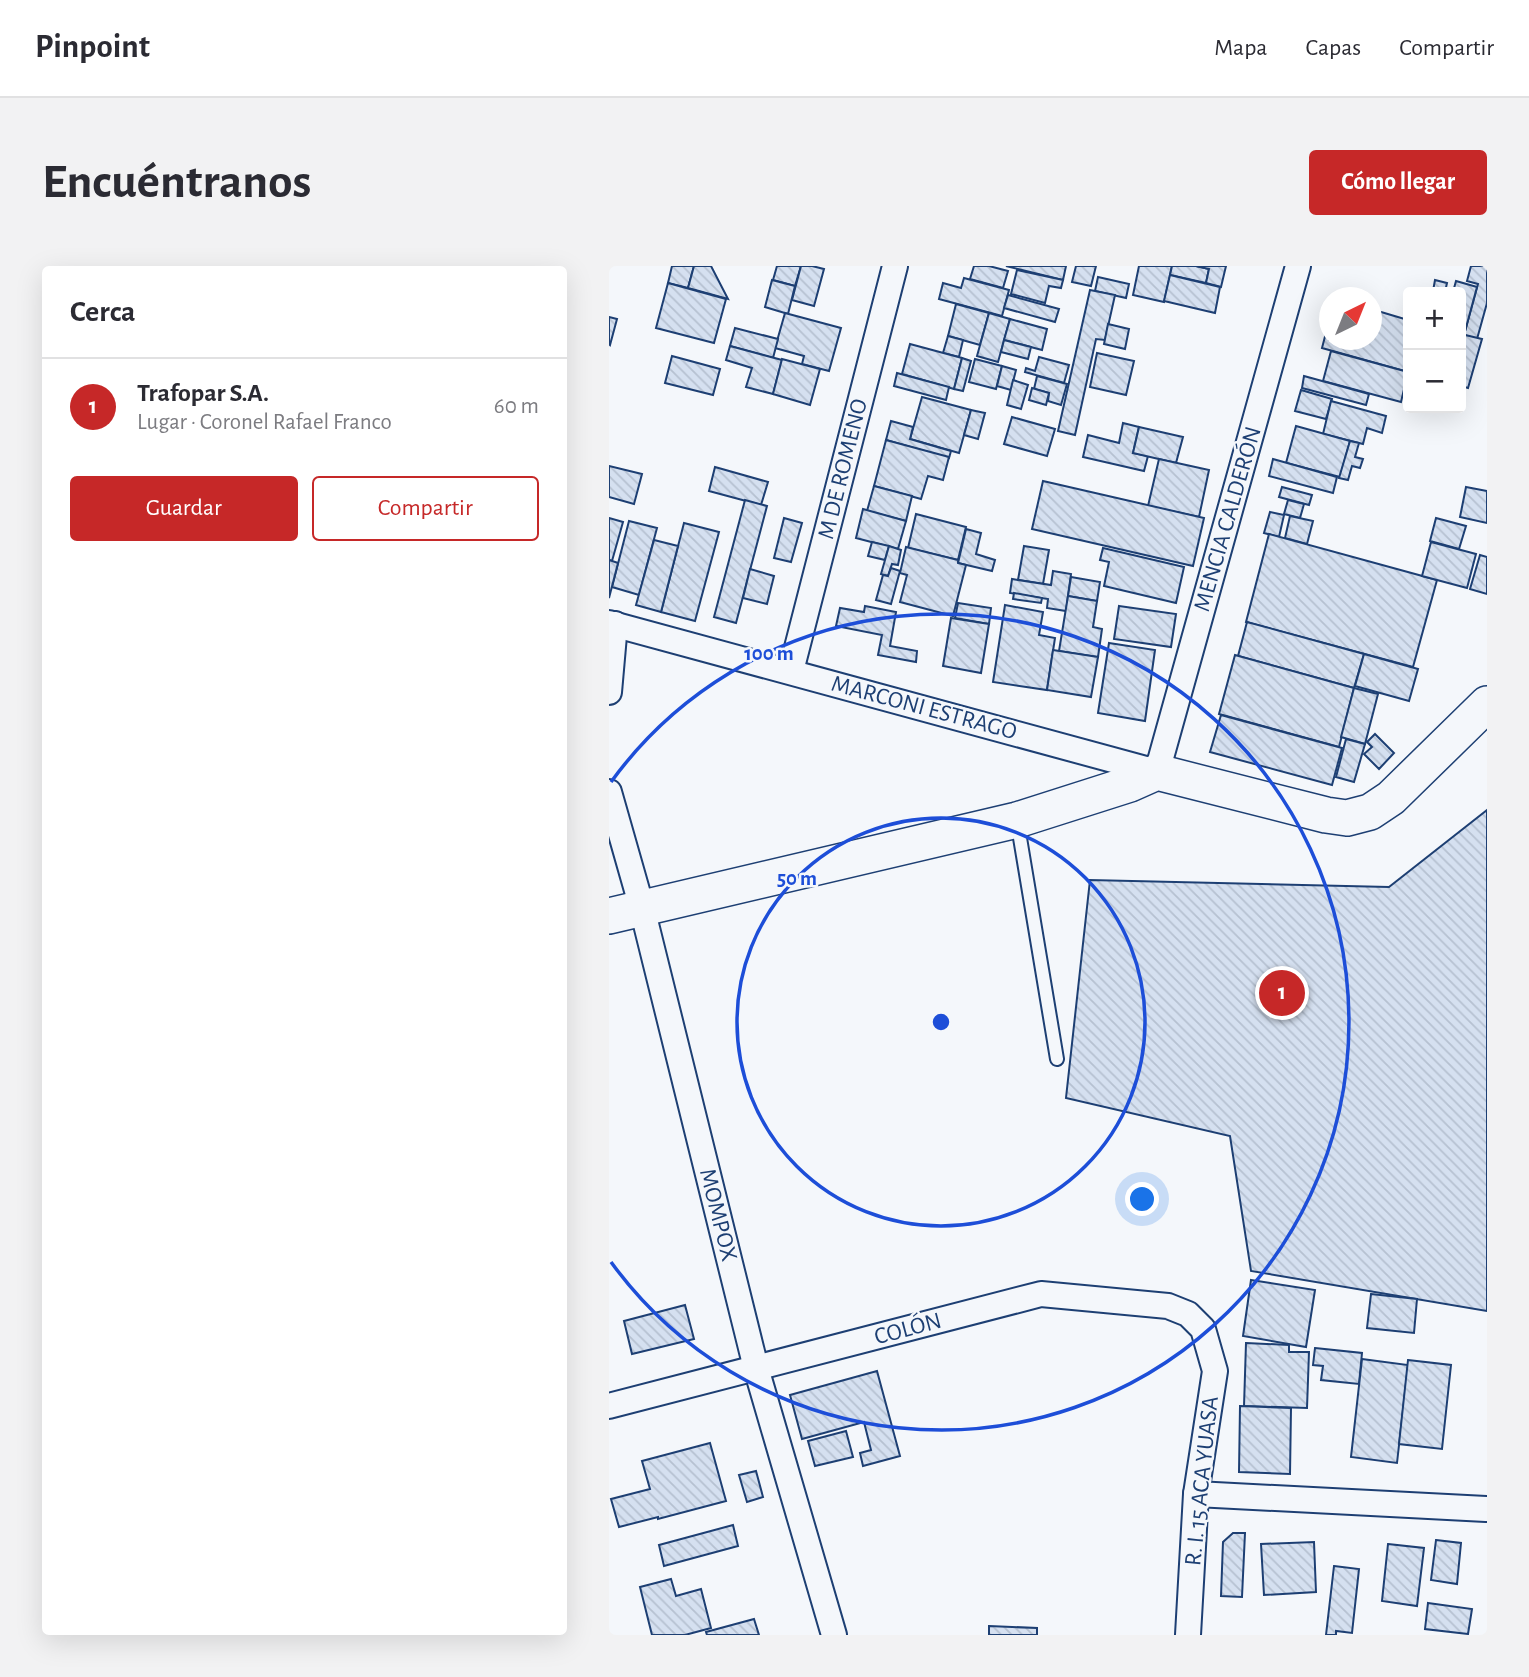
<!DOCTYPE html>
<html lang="es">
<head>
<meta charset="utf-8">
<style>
	body { margin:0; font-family:"Alegreya Sans",sans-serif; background:#f2f2f3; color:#2b2b33 }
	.controls { position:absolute; right:21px; top:21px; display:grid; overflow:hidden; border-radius:7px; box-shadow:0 7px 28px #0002 }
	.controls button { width:63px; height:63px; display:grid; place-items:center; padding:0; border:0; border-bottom:2px solid #e1e1e2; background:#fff; color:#2b2b33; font:35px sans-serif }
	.compass { position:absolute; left:710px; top:21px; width:63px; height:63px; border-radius:50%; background:#fff; box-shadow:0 7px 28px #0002; rotate:43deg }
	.you { position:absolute; left:534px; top:934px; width:24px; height:24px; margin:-18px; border:5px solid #fff; border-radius:50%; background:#1a73e8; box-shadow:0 0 0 10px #1a73e833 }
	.badge { display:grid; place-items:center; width:46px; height:46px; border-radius:50%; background:#c62828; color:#fff; font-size:23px; font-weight:700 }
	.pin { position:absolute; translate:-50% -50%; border:4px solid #fff; box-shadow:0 2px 7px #0006 }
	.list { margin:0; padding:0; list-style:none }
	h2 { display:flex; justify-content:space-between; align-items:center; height:91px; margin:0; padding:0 28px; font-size:30px }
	h2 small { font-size:23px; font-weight:400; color:#7c7c81 }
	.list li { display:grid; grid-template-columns:46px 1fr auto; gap:21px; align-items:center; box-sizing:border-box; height:98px; padding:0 28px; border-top:2px solid #e1e1e2 }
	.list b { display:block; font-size:26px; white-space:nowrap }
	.list p { margin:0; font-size:23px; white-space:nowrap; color:#7c7c81 }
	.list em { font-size:23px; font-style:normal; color:#7c7c81 }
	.actions { display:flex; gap:14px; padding:21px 28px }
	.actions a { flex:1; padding:16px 0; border:2px solid #c62828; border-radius:7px; text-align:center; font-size:24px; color:#c62828 }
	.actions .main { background:#c62828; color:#fff }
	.map { position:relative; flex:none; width:878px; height:1369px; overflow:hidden; border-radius:7px }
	header { display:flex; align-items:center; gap:42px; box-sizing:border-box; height:98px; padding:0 35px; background:#fff; border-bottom:2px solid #e1e1e2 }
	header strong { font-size:33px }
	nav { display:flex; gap:38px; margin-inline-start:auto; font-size:24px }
	.intro { display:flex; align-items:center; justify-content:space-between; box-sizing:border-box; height:168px; padding:0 42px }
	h1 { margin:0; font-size:49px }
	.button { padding:18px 32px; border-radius:7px; background:#c62828; color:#fff; font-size:24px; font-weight:700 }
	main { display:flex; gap:42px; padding:0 42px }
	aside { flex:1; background:#fff; border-radius:7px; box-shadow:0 7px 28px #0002 }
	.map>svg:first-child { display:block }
	.building { fill:url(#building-back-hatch); stroke:#1d3f73; stroke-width:2 }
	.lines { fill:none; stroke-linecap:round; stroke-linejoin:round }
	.lane-casing { stroke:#1d3f73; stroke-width:16 }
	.street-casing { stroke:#1d3f73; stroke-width:28 }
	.secondary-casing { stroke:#1d3f73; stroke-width:38 }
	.lane { stroke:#f4f7fb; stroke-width:12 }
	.street { stroke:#f4f7fb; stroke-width:24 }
	.secondary { stroke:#f4f7fb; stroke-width:35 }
	.ring { fill:none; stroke:#1d4ed8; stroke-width:3.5 }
	.labels { text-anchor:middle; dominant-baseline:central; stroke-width:5; stroke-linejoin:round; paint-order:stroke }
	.street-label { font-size:24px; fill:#1d3f73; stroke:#f4f7fb }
	.centre { fill:#1d4ed8; stroke:#f4f7fb; stroke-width:3.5 }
	.ring-label { font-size:21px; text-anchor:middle; font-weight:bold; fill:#1d4ed8; stroke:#f4f7fb; stroke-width:5; stroke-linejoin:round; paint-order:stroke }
</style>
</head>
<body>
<header>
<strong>Pinpoint</strong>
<nav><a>Mapa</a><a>Capas</a><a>Compartir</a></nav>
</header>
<div class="intro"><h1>Encuéntranos</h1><a class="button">Cómo llegar</a></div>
<main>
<aside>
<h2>Cerca<small></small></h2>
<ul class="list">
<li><span class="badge">1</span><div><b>Trafopar S.A.</b><p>Lugar · Coronel Rafael Franco</p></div><em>60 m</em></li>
</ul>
<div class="actions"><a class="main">Guardar</a><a>Compartir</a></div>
</aside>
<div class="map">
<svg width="878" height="1369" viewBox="0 0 878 1369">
	<defs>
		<pattern id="building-back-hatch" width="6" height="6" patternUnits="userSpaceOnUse" patternTransform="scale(1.75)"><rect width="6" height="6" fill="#d5e0f0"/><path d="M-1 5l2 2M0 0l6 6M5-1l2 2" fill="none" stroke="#b6c1d1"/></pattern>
	</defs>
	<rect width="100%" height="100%" fill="#f4f7fb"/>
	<!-- building -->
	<g class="building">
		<polygon points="63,0 85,0 79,22 59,17"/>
		<polygon points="85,0 102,0 119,33 79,22"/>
		<polygon points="168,0 192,0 186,20 164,14"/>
		<polygon points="192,0 203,0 215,3 205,40 183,34"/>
		<polygon points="365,0 380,0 399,5 394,22 361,13"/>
		<polygon points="397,0 457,0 454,14"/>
		<polygon points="467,0 487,0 482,20 463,16"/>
		<polygon points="530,0 563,0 555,36 524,29"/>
		<polygon points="563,0 587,0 600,3 597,17 561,9"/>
		<polygon points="587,0 617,0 612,21 597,17 600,3"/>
		<polygon points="862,0 878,0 878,37 868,73 855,69 869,18 858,15"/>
		<polygon points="408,4 454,14 452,22 440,20 436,37 402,28"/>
		<polygon points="561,9 611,21 606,47 555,35"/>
		<polygon points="489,11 520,18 517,32 486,25"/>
		<polygon points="355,12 400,24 393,50 330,33 334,17 352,22"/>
		<polygon points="163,14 186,20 179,48 156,41"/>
		<polygon points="826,14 838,17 836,26 814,26 815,23 824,25"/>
		<polygon points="847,15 868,21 855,69 852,68 852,26 844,26"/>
		<polygon points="59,17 117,33 105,77 47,62"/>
		<polygon points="481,24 506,29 496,74 487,73 466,169 449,165"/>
		<polygon points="399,29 450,43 446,56 395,42"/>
		<polygon points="347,38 380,47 371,79 339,70"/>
		<polygon points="762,43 799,54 799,106 713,82 720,55 720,74 762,74"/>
		<polygon points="176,47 232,62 220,105 193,98 195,90 166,82"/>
		<polygon points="380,47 401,53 389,96 368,90"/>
		<polygon points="0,51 8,53 1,79 0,78"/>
		<polygon points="401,53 438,63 433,84 395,74"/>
		<polygon points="499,58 520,63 516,83 495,78"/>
		<polygon points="126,62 169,73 164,92 121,80"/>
		<polygon points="852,68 873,73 859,122 852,120"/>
		<polygon points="339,70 354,74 350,91 334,87"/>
		<polygon points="395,74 422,81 419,93 392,86"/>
		<polygon points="301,78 353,92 345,123 293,108"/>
		<polygon points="121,80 173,94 164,128 137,121 143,102 117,94"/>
		<polygon points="722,85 799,106 792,136 714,115"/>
		<polygon points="488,87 525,95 517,129 481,121"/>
		<polygon points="63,90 111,103 104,129 56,117"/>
		<polygon points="430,91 460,99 455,117 416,106 417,102 426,105"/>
		<polygon points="353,92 362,95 354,125 345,123"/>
		<polygon points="173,93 211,103 201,139 164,128"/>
		<polygon points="366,93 393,100 387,123 360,116"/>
		<polygon points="393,100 407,104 402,124 388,120"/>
		<polygon points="288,107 340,121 337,134 285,120"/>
		<polygon points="428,110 458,118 452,139 439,135 440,127 425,123"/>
		<polygon points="695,110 760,128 757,139 693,122"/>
		<polygon points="404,114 419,119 412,143 398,139"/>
		<polygon points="423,122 440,127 437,139 420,134"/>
		<polygon points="692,124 723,133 717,153 686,145"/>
		<polygon points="313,131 362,144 350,187 301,173"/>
		<polygon points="722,135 777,150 773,167 758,162 754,178 714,168"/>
		<polygon points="362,144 376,147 369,173 355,169"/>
		<polygon points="403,151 446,163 438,190 395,178"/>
		<polygon points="282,155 304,161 301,173 342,185 340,192 277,174"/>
		<polygon points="514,157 530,161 524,187 539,190 535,205 474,191 479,169 510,177"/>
		<polygon points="687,160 741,175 731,211 677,197"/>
		<polygon points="530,161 574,171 567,197 524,187"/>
		<polygon points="277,174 340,191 334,214 319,210 312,233 265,220"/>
		<polygon points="741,175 750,177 746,191 754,193 751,202 743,200 739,214 730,212"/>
		<polygon points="550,193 600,204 590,251 539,240"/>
		<polygon points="664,193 728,211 724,227 660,210"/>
		<polygon points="0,200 33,208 25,238 0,231"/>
		<polygon points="106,201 159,216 152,239 100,225"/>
		<polygon points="434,215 595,252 584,300 423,263"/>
		<polygon points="265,220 303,230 297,255 258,245"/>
		<polygon points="673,221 703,229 700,239 670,231"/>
		<polygon points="857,221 878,225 878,257 851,251"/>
		<polygon points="136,234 158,240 127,357 105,351"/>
		<polygon points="679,234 695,238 691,252 675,248"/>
		<polygon points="254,243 297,255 289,283 247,272"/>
		<polygon points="661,246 675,249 670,271 655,267"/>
		<polygon points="307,248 357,261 349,294 299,282"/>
		<polygon points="681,250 704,255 698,278 676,272"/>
		<polygon points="0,252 14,256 3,295 0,294"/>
		<polygon points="175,252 193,257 182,296 165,292"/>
		<polygon points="827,252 857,260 850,283 821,275"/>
		<polygon points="20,255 48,262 30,329 3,321"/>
		<polygon points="75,257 110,266 86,355 52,346"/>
		<polygon points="357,263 372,267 367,288 386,294 383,305 349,297"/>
		<polygon points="660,268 828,314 804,401 637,356"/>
		<polygon points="45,274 69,280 52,346 27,339"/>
		<polygon points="263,276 280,280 276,294 259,290"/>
		<polygon points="822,276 867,288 858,322 813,310"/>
		<polygon points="280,280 292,284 289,299 283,298 279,310 272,308"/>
		<polygon points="415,280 440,284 434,318 409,314"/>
		<polygon points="297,281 349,294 349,297 357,299 344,350 291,336 298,309 291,307"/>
		<polygon points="494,282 575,301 567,337 495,320 500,296 491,294"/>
		<polygon points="871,289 878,291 878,328 861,323"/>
		<polygon points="0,294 9,297 0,332"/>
		<polygon points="282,302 291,305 282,338 267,334 274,309 279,310"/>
		<polygon points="141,303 165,310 158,338 134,332"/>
		<polygon points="444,305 462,308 457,345 438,342 439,333 401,327 403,313 442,319"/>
		<polygon points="462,311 491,316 488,335 459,330"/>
		<polygon points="405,327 433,332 432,337 404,333"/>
		<polygon points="459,330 488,335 484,361 493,363 489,391 450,385"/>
		<polygon points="349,337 382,342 380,358 346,352"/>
		<polygon points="396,339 434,346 430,369 446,372 438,424 384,416"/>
		<polygon points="256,340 287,346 281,380 308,385 307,396 269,389 273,369 227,360 231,342 255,346"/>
		<polygon points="510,340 567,348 562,381 505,373"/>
		<polygon points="342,352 380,358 372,407 334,400"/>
		<polygon points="638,356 755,388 745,422 629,390"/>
		<polygon points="500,377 546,384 536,455 489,447"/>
		<polygon points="444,384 489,391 482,431 438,424"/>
		<polygon points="755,388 809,403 800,435 746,420"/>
		<polygon points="626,389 745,422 730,481 610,448"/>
		<polygon points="745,422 769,428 756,478 732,471"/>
		<polygon points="612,449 733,482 723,519 601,486"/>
		<polygon points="766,468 785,487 770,503 755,488 763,481 758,476"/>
		<polygon points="737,473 756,478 745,516 727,511"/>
		<polygon points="878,544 878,1045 642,1005 621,870 457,832 481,614 780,621"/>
		<polygon points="642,1014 706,1024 697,1081 634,1070"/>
		<polygon points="762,1028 808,1033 805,1067 758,1062"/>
		<polygon points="76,1039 85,1073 23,1088 15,1055"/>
		<polygon points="637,1077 680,1079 680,1086 700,1086 698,1142 635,1140"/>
		<polygon points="706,1082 753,1087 750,1118 712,1114 714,1100 704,1099"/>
		<polygon points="753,1093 799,1099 788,1197 742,1191"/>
		<polygon points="799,1094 842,1099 833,1183 790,1178"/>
		<polygon points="268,1105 291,1190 254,1200 251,1187 262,1184 255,1156 193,1173 181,1129"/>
		<polygon points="631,1140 682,1142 681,1208 630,1206"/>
		<polygon points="237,1165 244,1191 206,1200 199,1175"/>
		<polygon points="101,1177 117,1235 49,1253 49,1251 10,1261 2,1233 41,1223 33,1195"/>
		<polygon points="147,1205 154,1231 138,1236 130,1209"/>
		<polygon points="124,1259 129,1280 55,1300 50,1279"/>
		<polygon points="624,1267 636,1267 633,1331 612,1330 614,1276"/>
		<polygon points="827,1274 852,1277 848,1318 822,1314"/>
		<polygon points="705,1276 707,1326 655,1329 652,1278"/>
		<polygon points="779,1278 815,1282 808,1340 773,1335"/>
		<polygon points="725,1300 750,1303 743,1367 727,1365 727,1369 717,1369"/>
		<polygon points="62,1313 67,1330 92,1323 102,1362 76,1369 43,1369 31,1321"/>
		<polygon points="819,1337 863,1343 859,1368 816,1363"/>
		<polygon points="145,1353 150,1369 98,1369 97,1366"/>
		<polygon points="380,1360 428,1362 428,1369 380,1369"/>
	</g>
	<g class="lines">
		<defs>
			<polyline id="lane" points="408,554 448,793"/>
			<g id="street">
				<polyline points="0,357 548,506 689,0"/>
				<polyline points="182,405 286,0"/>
				<polyline points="0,426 6,358"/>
				<polyline points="0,526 33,642 147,1102 225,1369"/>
				<polyline points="0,1140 432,1028 559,1040 579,1048 594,1063 606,1105 587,1228 579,1369"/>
				<polyline points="587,1228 877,1243"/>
			</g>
			<polyline id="secondary" points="0,650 408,554 521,518 548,506 717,549 738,552 761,546 782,532 878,438"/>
		</defs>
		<!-- lane casing -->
		<use href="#lane" class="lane-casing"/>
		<!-- street casing -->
		<use href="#street" class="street-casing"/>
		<!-- secondary casing -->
		<use href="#secondary" class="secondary-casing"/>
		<!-- lane -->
		<use href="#lane" class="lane"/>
		<!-- street -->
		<use href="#street" class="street"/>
		<!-- secondary -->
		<use href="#secondary" class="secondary"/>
	</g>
	<!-- distance rings -->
	<g class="ring">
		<circle cx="332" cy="756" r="204"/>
		<path d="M2 516A408 408 0 1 1 2 996"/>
	</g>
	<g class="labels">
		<!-- street labels -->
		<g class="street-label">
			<text transform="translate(234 203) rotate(-76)">M DE ROMENO</text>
			<text transform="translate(619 253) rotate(-74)">MENCIA CALDERÓN</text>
			<text transform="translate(315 442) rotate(15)">MARCONI ESTRAGO</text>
			<text transform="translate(109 949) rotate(76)">MOMPOX</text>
			<text transform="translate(299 1063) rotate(-15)">COLÓN</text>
			<text transform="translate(593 1215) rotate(-84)">R. I. 15 ACA YUASA</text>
		</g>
	</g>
	<circle cx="332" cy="756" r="10" class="centre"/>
	<g class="ring-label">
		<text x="160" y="394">100 m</text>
		<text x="188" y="619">50 m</text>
	</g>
</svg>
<div class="controls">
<button>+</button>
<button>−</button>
</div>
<svg class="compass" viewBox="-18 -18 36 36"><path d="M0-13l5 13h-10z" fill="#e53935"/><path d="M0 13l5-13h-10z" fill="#7c7c81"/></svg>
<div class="you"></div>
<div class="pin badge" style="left:673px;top:727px">1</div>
</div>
</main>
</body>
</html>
